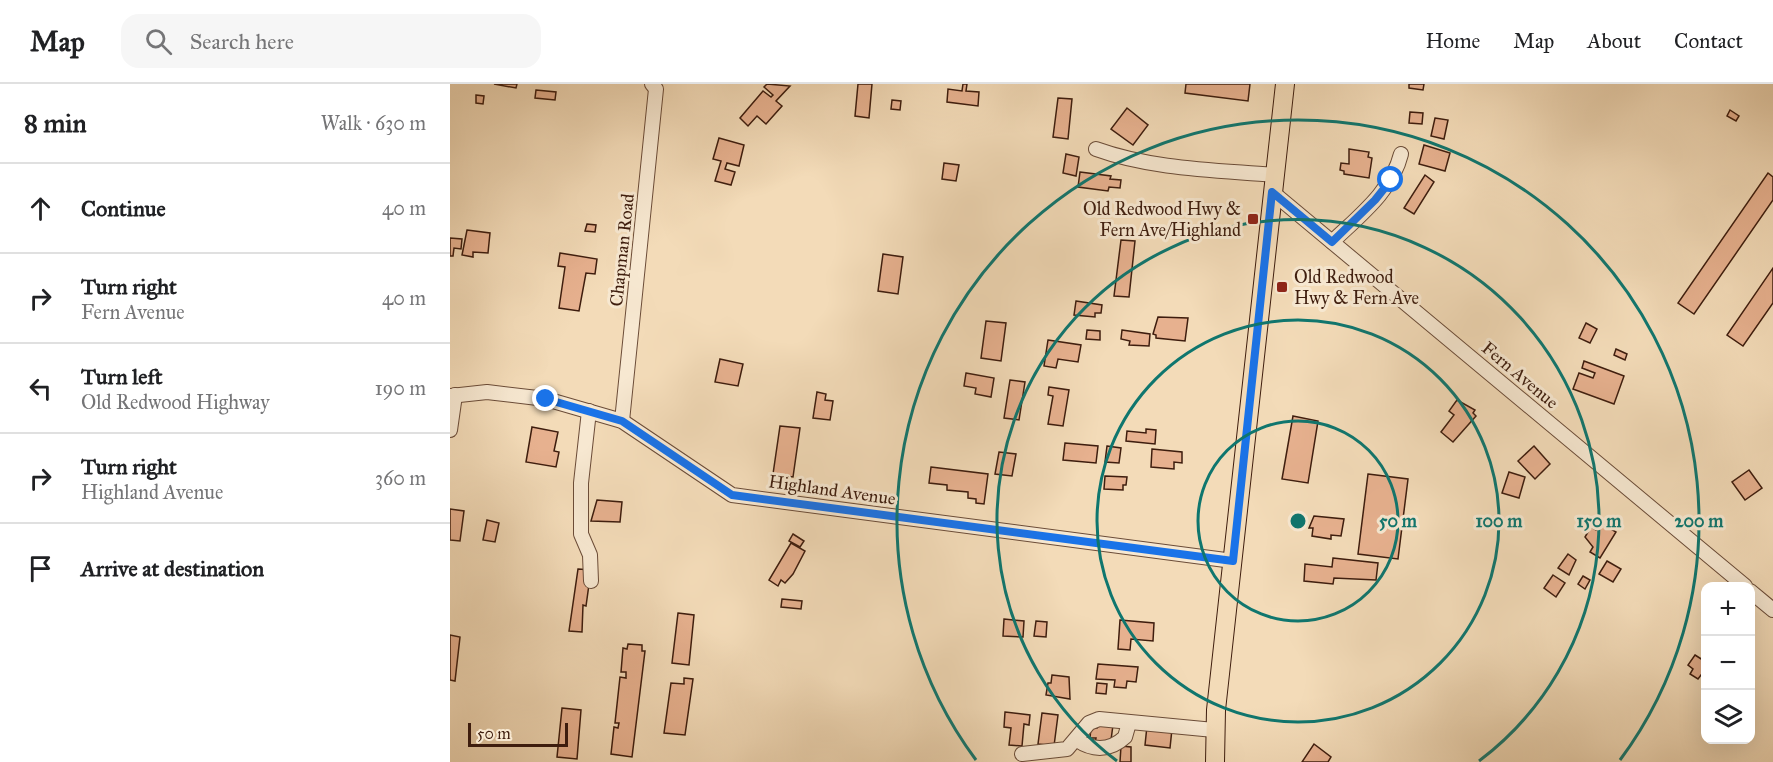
<!DOCTYPE html>
<html lang="en">
<head>
<meta charset="utf-8">
<style>
	body { margin:0; font-family:"IM FELL Great Primer",serif; background:#f6f6f6; color:#202124 }
	.controls { position:absolute; right:18px; bottom:18px; display:grid; overflow:hidden; border-radius:12px; box-shadow:0 6px 24px #0002 }
	.controls button { width:54px; height:54px; display:grid; place-items:center; padding:0; border:0; border-bottom:2px solid #e0e0e0; background:#fff; color:#202124; font:30px sans-serif }
	.scale { position:absolute; left:18px; bottom:15px; width:100px; box-sizing:border-box; padding-left:6px; border:3px solid #3e1d0e; border-top:0; font-size:16px; line-height:21px; white-space:nowrap; color:#3e1d0e; -webkit-text-stroke:4px #f7e8d1; paint-order:stroke }
	.stop { position:absolute; width:18px; height:18px; margin:-14px; border:4px solid #1a73e8; border-radius:50%; background:#fff }
	.stop.end { background:#1a73e8; border-color:#fff; box-shadow:0 2px 6px #0008 }
	.list { margin:0; padding:0; list-style:none }
	h2 { display:flex; justify-content:space-between; align-items:center; height:78px; margin:0; padding:0 24px; font-size:26px }
	h2 small { font-size:20px; font-weight:400; color:#757577 }
	.list li { display:grid; grid-template-columns:39px 1fr auto; gap:18px; align-items:center; box-sizing:border-box; height:90px; padding:0 24px; border-top:2px solid #e0e0e0 }
	.list b { display:block; font-size:22px; white-space:nowrap }
	.list p { margin:0; font-size:20px; white-space:nowrap; color:#757577 }
	.list em { font-size:20px; font-style:normal; color:#757577 }
	.icon { flex:none; width:33px; height:33px; fill:none; stroke:currentColor; stroke-width:2; stroke-linecap:round; stroke-linejoin:round }
	.map { position:relative; flex:none; width:1323px; height:678px; overflow:hidden }
	header { display:flex; align-items:center; gap:36px; box-sizing:border-box; height:84px; padding:0 30px; background:#fff; border-bottom:2px solid #e0e0e0 }
	header strong { font-size:28px }
	nav { display:flex; gap:33px; margin-inline-start:auto; font-size:21px }
	.search { width:420px; height:54px; background:#f6f6f6; display:flex; align-items:center; gap:15px; box-sizing:border-box; padding:0 21px; border-radius:18px; color:#757577; font-size:22px }
	main { display:flex }
	aside { flex:1; background:#fff }
	.map>svg:first-child { display:block }
	.building { fill:#e7b18f; stroke:#3e1d0e; stroke-width:1.5 }
	.lines { fill:none; stroke-linecap:round; stroke-linejoin:round }
	.minor-casing { stroke:#6b4c38; stroke-width:16 }
	.major-casing { stroke:#3e1d0e; stroke-width:20 }
	.minor { stroke:#f7e8d1; stroke-width:14 }
	.major { stroke:#f3dbb8; stroke-width:18 }
	.route { stroke:#1a73e8; stroke-width:8 }
	.ring { fill:none; stroke:#0f766e; stroke-width:3 }
	.poi-dot { fill:#8f2418; stroke:#f7e8d1; stroke-width:2 }
	.labels { text-anchor:middle; dominant-baseline:central; stroke-width:6; stroke-linejoin:round; paint-order:stroke }
	.poi-label { font-size:18px; fill:#3e1d0e; stroke:#f7e8d1; text-anchor:end }
	.street-label { font-size:18px; fill:#3e1d0e; stroke:#f7e8d1 }
	.centre { fill:#0f766e; stroke:#f7e8d1; stroke-width:3 }
	.ring-label { font-size:18px; text-anchor:middle; font-weight:bold; fill:#0f766e; stroke:#f7e8d1; stroke-width:6; stroke-linejoin:round; paint-order:stroke }
</style>
</head>
<body>
<header>
<strong>Map</strong>
<div class="search"><svg class="icon" aria-label="search" viewBox="0 0 24 24"><circle cx="10" cy="10" r="6"/><path d="M15 15l6 6"/></svg>Search here</div>
<nav><a>Home</a><a>Map</a><a>About</a><a>Contact</a></nav>
</header>
<main>
<aside>
<h2>8 min<small>Walk · 630 m</small></h2>
<ul class="list">
<li><svg class="icon" aria-label="ahead" viewBox="0 0 24 24"><path d="M12 20V5M6 11l6-6 6 6"/></svg><div><b>Continue</b></div><em>40 m</em></li>
<li><svg class="icon" aria-label="right" viewBox="0 0 24 24"><path d="M7 20v-9h11M14 6l5 5-5 5"/></svg><div><b>Turn right</b><p>Fern Avenue</p></div><em>40 m</em></li>
<li><svg class="icon" aria-label="left" viewBox="0 0 24 24"><path d="M17 20v-9H6M10 6l-5 5 5 5"/></svg><div><b>Turn left</b><p>Old Redwood Highway</p></div><em>190 m</em></li>
<li><svg class="icon" aria-label="right" viewBox="0 0 24 24"><path d="M7 20v-9h11M14 6l5 5-5 5"/></svg><div><b>Turn right</b><p>Highland Avenue</p></div><em>360 m</em></li>
<li><svg class="icon" aria-label="arrive" viewBox="0 0 24 24"><path d="M6 21V4h12l-3 4 3 4H6"/></svg><div><b>Arrive at destination</b></div></li>
</ul>
</aside>
<div class="map">
<svg width="1323" height="678" viewBox="0 0 1323 678">
	<rect width="100%" height="100%" fill="#f3dbb8"/>
	<filter id="stains"><feTurbulence type="fractalNoise" baseFrequency=".00333" numOctaves="4"/><feColorMatrix values="0 0 0 0 .2 0 0 0 0 .09 0 0 0 0 .02 0 0 0 .5 -.17"/></filter>
	<radialGradient id="worn" r=".72"><stop offset=".6" stop-color="#630" stop-opacity="0"/><stop offset="1" stop-color="#630" stop-opacity=".3"/></radialGradient>
	<!-- building -->
	<g class="building">
		<polygon points="44,0 67,0 66,4"/>
		<polygon points="317,0 340,2 326,17 332,22 316,40 307,32 298,42 290,34 313,7 321,13 323,11 314,3"/>
		<polygon points="408,0 422,0 419,34 405,32"/>
		<polygon points="513,0 517,0 516,7 529,8 528,22 497,18 498,5 512,7"/>
		<polygon points="736,0 800,0 798,17 735,9"/>
		<polygon points="959,0 974,0 973,6 959,4"/>
		<polygon points="86,6 106,8 105,16 85,14"/>
		<polygon points="26,11 34,12 33,20 26,19"/>
		<polygon points="608,14 622,15 618,55 603,53"/>
		<polygon points="442,16 451,17 450,26 441,25"/>
		<polygon points="677,24 698,41 683,61 661,45"/>
		<polygon points="1280,26 1289,32 1286,37 1277,32"/>
		<polygon points="960,28 973,29 972,40 959,39"/>
		<polygon points="985,34 998,36 994,55 981,52"/>
		<polygon points="269,54 294,61 289,82 277,79 275,85 285,88 281,101 265,97 271,77 263,75"/>
		<polygon points="974,61 1000,69 995,87 969,80"/>
		<polygon points="899,65 919,68 918,73 922,74 919,94 894,90 894,87 890,86 891,79 899,80"/>
		<polygon points="616,70 629,73 626,92 613,89"/>
		<polygon points="494,79 509,81 506,97 492,95"/>
		<polygon points="630,88 661,92 660,95 671,96 670,104 659,103 658,107 628,103"/>
		<polygon points="1318,89 1323,93 1323,116 1244,230 1228,219"/>
		<polygon points="975,91 984,98 964,130 954,124"/>
		<polygon points="137,140 146,141 145,148 135,147"/>
		<polygon points="17,146 40,149 38,169 23,168 23,173 12,171"/>
		<polygon points="0,154 12,155 11,165 4,164 3,172 0,172"/>
		<polygon points="671,156 685,157 679,213 664,212"/>
		<polygon points="110,169 147,175 145,190 136,189 129,227 109,224 115,183 108,182"/>
		<polygon points="433,170 453,173 448,210 428,207"/>
		<polygon points="1323,184 1323,219 1293,262 1277,251"/>
		<polygon points="626,217 652,221 651,229 645,229 645,233 624,231"/>
		<polygon points="708,233 738,234 735,257 706,254 706,251 703,250"/>
		<polygon points="536,237 556,239 551,277 531,274"/>
		<polygon points="1136,239 1147,245 1140,259 1129,254"/>
		<polygon points="637,246 650,247 650,256 636,255"/>
		<polygon points="672,246 700,250 699,262 679,261 680,257 671,255"/>
		<polygon points="598,256 631,261 628,278 608,275 606,284 594,282"/>
		<polygon points="1166,265 1177,270 1175,276 1164,271"/>
		<polygon points="270,275 293,280 288,302 265,298"/>
		<polygon points="1134,277 1174,292 1164,320 1123,305 1129,289 1143,294 1145,289 1132,284"/>
		<polygon points="516,289 544,294 541,313 525,310 526,304 514,302"/>
		<polygon points="560,296 575,298 569,336 554,334"/>
		<polygon points="599,303 619,306 613,342 598,340 603,312 598,311"/>
		<polygon points="367,308 376,310 375,316 383,317 380,336 363,334"/>
		<polygon points="1007,316 1025,326 1023,329 1026,332 1003,358 991,348 1004,331 999,327"/>
		<polygon points="843,332 868,337 858,399 832,395"/>
		<polygon points="330,342 350,344 343,393 323,390"/>
		<polygon points="82,343 108,348 104,367 109,368 106,383 76,378"/>
		<polygon points="696,345 706,346 705,360 676,357 677,347 696,349"/>
		<polygon points="615,359 648,362 646,379 613,376"/>
		<polygon points="657,362 671,364 669,379 655,378"/>
		<polygon points="1084,362 1100,380 1085,395 1068,377"/>
		<polygon points="702,365 732,368 732,379 724,378 724,385 701,383"/>
		<polygon points="549,368 566,370 562,392 545,390"/>
		<polygon points="481,383 538,390 534,420 526,419 526,415 518,414 518,408 497,406 497,401 479,399"/>
		<polygon points="1299,386 1312,404 1295,416 1282,398"/>
		<polygon points="1059,388 1075,393 1069,414 1052,409"/>
		<polygon points="918,390 958,395 948,475 908,470"/>
		<polygon points="655,392 677,393 676,401 673,401 673,406 654,405"/>
		<polygon points="147,416 172,418 170,438 141,437"/>
		<polygon points="0,425 14,427 10,457 0,456"/>
		<polygon points="864,432 894,435 891,452 881,451 881,455 862,452 863,444 859,444"/>
		<polygon points="37,436 49,439 45,458 33,456"/>
		<polygon points="1151,439 1166,448 1150,474 1140,468 1143,463 1135,453 1141,443 1146,446"/>
		<polygon points="343,450 354,457 350,463 339,457"/>
		<polygon points="341,459 355,467 343,490 335,499 331,496 328,502 319,496"/>
		<polygon points="1118,470 1126,476 1119,491 1108,484"/>
		<polygon points="883,474 928,479 926,496 884,494 883,500 854,497 855,480 882,483"/>
		<polygon points="1157,477 1171,485 1163,498 1149,490"/>
		<polygon points="128,485 141,486 136,522 133,521 132,548 119,547"/>
		<polygon points="1103,491 1115,499 1106,513 1094,504"/>
		<polygon points="1133,492 1140,496 1135,505 1128,500"/>
		<polygon points="332,515 352,517 351,525 331,523"/>
		<polygon points="228,529 244,531 239,581 222,579"/>
		<polygon points="554,535 574,537 573,553 553,552"/>
		<polygon points="670,536 704,539 703,557 681,555 680,566 668,565"/>
		<polygon points="586,537 597,538 596,553 584,552"/>
		<polygon points="0,551 10,553 5,597 0,596"/>
		<polygon points="178,560 192,561 192,567 195,567 182,673 161,670 164,643 168,644 169,639 165,639 170,593 176,594 176,588 171,588 173,564 177,565"/>
		<polygon points="1245,571 1256,578 1256,594 1251,591 1248,595 1240,590 1243,585 1238,581"/>
		<polygon points="648,580 688,583 686,598 677,597 676,604 664,603 665,596 646,595"/>
		<polygon points="602,591 619,593 620,615 596,611 598,599 601,599"/>
		<polygon points="234,594 243,595 235,651 214,649 221,599 234,600"/>
		<polygon points="647,599 657,600 656,610 646,609"/>
		<polygon points="112,624 131,626 127,675 107,673"/>
		<polygon points="555,628 580,631 579,641 574,640 572,662 559,661 561,644 554,643"/>
		<polygon points="592,629 608,631 604,662 588,660"/>
		<polygon points="648,640 663,641 661,656 645,660 646,654 640,654 641,643 647,644"/>
		<polygon points="697,642 722,645 720,664 695,661"/>
		<polygon points="864,660 881,673 878,678 852,678"/>
		<polygon points="671,662 681,663 681,678 670,678"/>
	</g>
	<g class="lines">
		<defs>
			<g id="minor">
				<path d="M646,65C701,85 765,86 824,91"/>
				<polyline points="822,108 1295,502"/>
				<path d="M882,158C909,132 942,107 951,70"/>
				<polyline points="0,312 37,308 96,315 172,337 282,411 783,477"/>
				<polyline points="139,327 131,399 131,450 140,471 141,497"/>
				<polyline points="172,337 206,5 202,0"/>
				<polyline points="0,346 5,311"/>
				<polyline points="1300,507 1323,526"/>
				<path d="M627,656C643,667 660,667 675,653L679,639"/>
				<polyline points="572,670 617,665 639,639 649,635 764,646"/>
			</g>
			<polyline id="major" points="765,678 766,626 835,0"/>
		</defs>
		<!-- minor casing -->
		<use href="#minor" class="minor-casing"/>
		<!-- major casing -->
		<use href="#major" class="major-casing"/>
		<!-- minor -->
		<use href="#minor" class="minor"/>
		<!-- major -->
		<use href="#major" class="major"/>
	</g>
	<g class="lines">
		<!-- route -->
		<polyline class="route" points="96,315 172,337 282,411 783,477 822,108 882,158 925,116 941,96"/>
	</g>
	<!-- distance rings -->
	<g class="ring">
		<circle cx="848" cy="437" r="100"/>
		<circle cx="848" cy="437" r="201"/>
		<path d="M667 677A301 301 0 1 1 1029 677"/>
		<path d="M526 676A401 401 0 1 1 1170 676"/>
	</g>
	<!-- markers -->
	<g class="poi-dot">
		<rect x="797" y="129" width="12" height="12" rx="3"/>
		<rect x="826" y="197" width="12" height="12" rx="3"/>
	</g>
	<g class="labels">
		<!-- poi labels -->
		<g class="poi-label">
			<text x="791" y="125">Old Redwood Hwy &amp;<tspan x="791" dy="21">Fern Ave/Highland</tspan></text>
			<text x="844" y="193" text-anchor="start">Old Redwood<tspan x="844" dy="21">Hwy &amp; Fern Ave</tspan></text>
		</g>
		<!-- street labels -->
		<g class="street-label">
			<text transform="translate(172 166) rotate(-84)">Chapman Road</text>
			<text transform="translate(1070 291) rotate(40)">Fern Avenue</text>
			<text transform="translate(382 406) rotate(8)">Highland Avenue</text>
		</g>
	</g>
	<circle cx="848" cy="437" r="9" class="centre"/>
	<g class="ring-label">
		<text x="948" y="443">50 m</text>
		<text x="1049" y="443">100 m</text>
		<text x="1149" y="443">150 m</text>
		<text x="1249" y="443">200 m</text>
	</g>
	<rect width="100%" height="100%" filter="url(#stains)"/>
	<rect width="100%" height="100%" fill="url(#worn)"/>
</svg>
<div class="controls">
<button>+</button>
<button>−</button>
<button><svg class="icon" aria-label="layers" viewBox="0 0 24 24"><path d="M12 4l9 5-9 5-9-5zM3 14l9 5 9-5"/></svg></button>
</div>
<div class="scale">50 m</div>
<div class="stop" style="left:941px;top:96px"></div>
<div class="stop end" style="left:96px;top:315px"></div>
</div>
</main>
</body>
</html>
